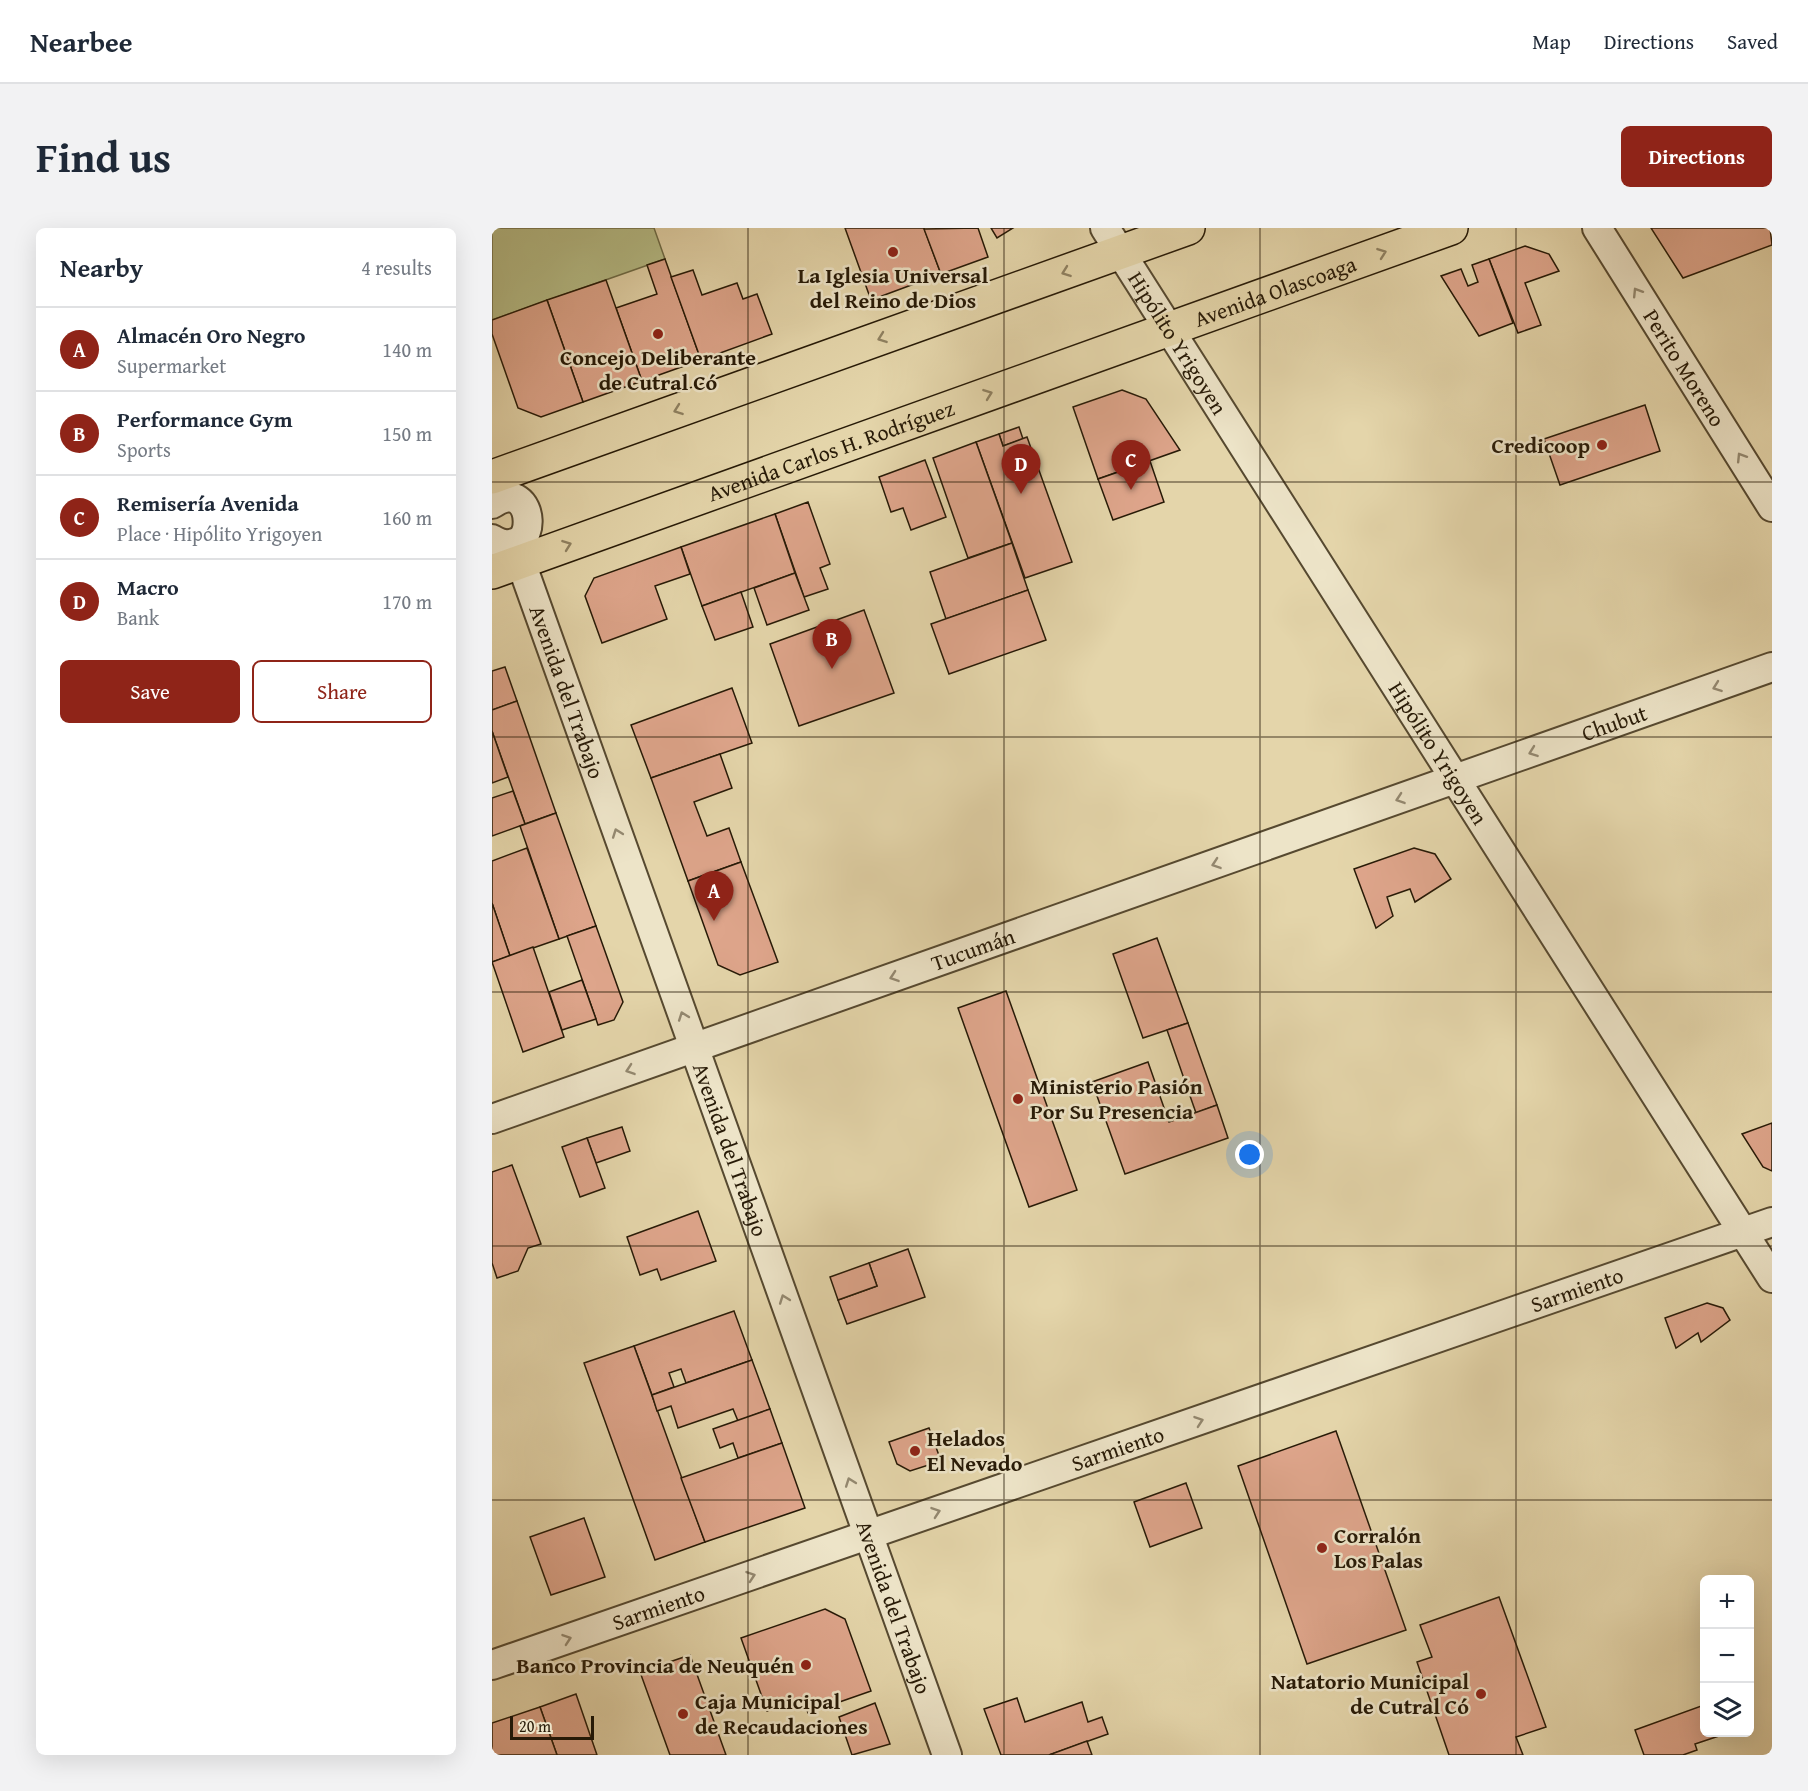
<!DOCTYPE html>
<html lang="en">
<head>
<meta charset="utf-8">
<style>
	body { margin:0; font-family:"Gentium Book Plus",serif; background:#f2f2f3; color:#1f2937 }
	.controls { position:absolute; right:18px; bottom:18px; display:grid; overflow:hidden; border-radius:9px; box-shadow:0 6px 24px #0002 }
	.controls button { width:54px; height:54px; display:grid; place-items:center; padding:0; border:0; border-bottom:2px solid #e0e1e3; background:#fff; color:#1f2937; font:30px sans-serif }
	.scale { position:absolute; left:18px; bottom:15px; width:84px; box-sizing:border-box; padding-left:6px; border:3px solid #271a07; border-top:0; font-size:16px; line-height:21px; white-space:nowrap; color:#271a07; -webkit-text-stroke:4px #ede4c8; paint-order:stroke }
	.you { position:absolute; left:758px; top:927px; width:21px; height:21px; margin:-15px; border:4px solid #fff; border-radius:50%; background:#1a73e8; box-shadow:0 0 0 9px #1a73e833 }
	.badge { display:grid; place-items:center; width:39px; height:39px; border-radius:50%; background:#8f2418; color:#fff; font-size:20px; font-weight:700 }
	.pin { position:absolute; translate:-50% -50px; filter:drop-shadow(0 2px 3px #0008) }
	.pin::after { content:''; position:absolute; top:32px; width:21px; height:18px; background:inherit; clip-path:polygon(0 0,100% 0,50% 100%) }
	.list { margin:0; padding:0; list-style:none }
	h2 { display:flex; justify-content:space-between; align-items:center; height:78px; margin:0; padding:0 24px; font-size:26px }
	h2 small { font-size:20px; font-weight:400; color:#747a83 }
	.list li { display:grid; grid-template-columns:39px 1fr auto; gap:18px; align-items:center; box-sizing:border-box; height:84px; padding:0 24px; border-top:2px solid #e0e1e3 }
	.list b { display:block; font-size:22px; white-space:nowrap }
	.list p { margin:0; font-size:20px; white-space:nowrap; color:#747a83 }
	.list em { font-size:20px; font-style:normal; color:#747a83 }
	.actions { display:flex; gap:12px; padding:18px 24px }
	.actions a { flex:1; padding:14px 0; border:2px solid #8f2418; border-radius:9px; text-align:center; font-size:21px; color:#8f2418 }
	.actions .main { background:#8f2418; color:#fff }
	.icon { flex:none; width:33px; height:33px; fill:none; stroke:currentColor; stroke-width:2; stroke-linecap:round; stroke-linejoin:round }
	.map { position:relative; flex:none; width:1280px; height:1527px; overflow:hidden; border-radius:9px }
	header { display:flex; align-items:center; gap:36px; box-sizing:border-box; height:84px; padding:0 30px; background:#fff; border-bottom:2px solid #e0e1e3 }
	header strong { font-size:28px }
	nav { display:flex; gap:33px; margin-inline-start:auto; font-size:21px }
	.intro { display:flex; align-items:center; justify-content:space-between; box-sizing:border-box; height:144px; padding:0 36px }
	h1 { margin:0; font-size:42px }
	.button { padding:15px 27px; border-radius:9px; background:#8f2418; color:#fff; font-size:21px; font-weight:700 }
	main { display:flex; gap:36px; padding:0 36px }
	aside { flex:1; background:#fff; border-radius:9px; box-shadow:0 6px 24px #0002 }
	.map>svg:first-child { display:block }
	.green { fill:#b6bd87; stroke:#6e6c47; stroke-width:1.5 }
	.building { fill:#dea58b; stroke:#271a07; stroke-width:1.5 }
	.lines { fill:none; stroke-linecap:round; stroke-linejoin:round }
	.minor-casing { stroke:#564930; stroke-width:32 }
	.major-casing { stroke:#271a07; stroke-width:36 }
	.minor { stroke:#ede4c8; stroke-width:28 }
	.major { stroke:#e4d5aa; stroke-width:33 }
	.oneway { stroke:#8f8161 }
	.oneway2 { stroke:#948971 }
	.grid { fill:none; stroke:#271a07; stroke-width:1.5; stroke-opacity:0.55 }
	.poi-dot { fill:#8f2418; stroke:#ede4c8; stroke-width:2 }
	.labels { text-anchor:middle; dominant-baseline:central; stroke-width:5; stroke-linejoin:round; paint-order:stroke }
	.poi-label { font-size:22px; font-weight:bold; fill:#271a07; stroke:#ede4c8; text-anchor:start }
	.street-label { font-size:22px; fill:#271a07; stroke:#ede4c8 }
</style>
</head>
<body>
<header>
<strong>Nearbee</strong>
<nav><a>Map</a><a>Directions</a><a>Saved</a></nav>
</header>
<div class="intro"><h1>Find us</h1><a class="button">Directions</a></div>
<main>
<aside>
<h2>Nearby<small>4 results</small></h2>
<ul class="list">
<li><span class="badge">A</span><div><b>Almacén Oro Negro</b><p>Supermarket</p></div><em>140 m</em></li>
<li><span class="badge">B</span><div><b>Performance Gym</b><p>Sports</p></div><em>150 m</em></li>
<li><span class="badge">C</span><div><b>Remisería Avenida</b><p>Place · Hipólito Yrigoyen</p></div><em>160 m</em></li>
<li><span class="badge">D</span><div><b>Macro</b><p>Bank</p></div><em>170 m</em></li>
</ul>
<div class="actions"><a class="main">Save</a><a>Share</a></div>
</aside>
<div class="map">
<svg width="1280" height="1527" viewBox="0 0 1280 1527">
	<rect width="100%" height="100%" fill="#e4d5aa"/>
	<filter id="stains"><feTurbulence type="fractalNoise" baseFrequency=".00333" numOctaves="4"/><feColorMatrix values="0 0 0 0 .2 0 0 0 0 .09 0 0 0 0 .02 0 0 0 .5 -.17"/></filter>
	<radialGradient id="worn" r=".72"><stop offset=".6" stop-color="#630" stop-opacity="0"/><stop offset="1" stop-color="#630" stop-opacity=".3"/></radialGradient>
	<!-- green -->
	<polygon class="green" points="0,0 162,0 173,31 0,92"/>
	<!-- building -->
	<g class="building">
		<polygon points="353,0 432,0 449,46 379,72"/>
		<polygon points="486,0 496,29 449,46 432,1"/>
		<polygon points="499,0 521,0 505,10"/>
		<polygon points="1159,0 1278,0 1280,17 1191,50"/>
		<polygon points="1033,18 1057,26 1067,43 1033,55 1049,97 1026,105 997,31"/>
		<polygon points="173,31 209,132 150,153 124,80 165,66 155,37"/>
		<polygon points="997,31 1021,95 987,108 949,48 969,41 976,58 986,54 980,37"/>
		<polygon points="201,42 210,67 245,55 251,71 265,66 280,106 209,132 179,49"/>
		<polygon points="114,52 150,153 91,174 55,72"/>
		<polygon points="55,72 91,174 49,189 26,180 0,106 0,92"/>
		<polygon points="630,162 654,171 688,222 606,251 581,179"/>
		<polygon points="1153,177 1168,223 1068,257 1052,211"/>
		<polygon points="527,199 531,211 511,218 507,206"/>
		<polygon points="507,206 511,218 535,209 580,334 533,350 484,214"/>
		<polygon points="484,214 520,315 476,330 441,230"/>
		<polygon points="433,232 454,289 419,302 411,280 399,284 387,249"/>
		<polygon points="658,233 672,274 621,292 606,251"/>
		<polygon points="316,274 338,336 328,340 336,361 312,369 283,286"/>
		<polygon points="283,286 303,345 210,378 189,319"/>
		<polygon points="520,315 536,362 454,391 438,344"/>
		<polygon points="189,319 198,346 163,358 175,391 110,415 93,368 102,350"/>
		<polygon points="303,345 317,382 275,397 262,360"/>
		<polygon points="536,362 554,412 457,446 439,396"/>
		<polygon points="249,364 261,399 223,412 210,378"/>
		<polygon points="372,382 402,465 307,498 278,416"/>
		<polygon points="13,439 25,473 0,482 0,443"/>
		<polygon points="240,460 260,515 159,550 139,497"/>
		<polygon points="25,473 64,585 33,596 0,503 0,482"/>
		<polygon points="0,503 16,549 0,555"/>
		<polygon points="228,526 240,560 202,574 215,608 237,600 249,634 196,653 159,550"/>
		<polygon points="21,563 33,596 0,608 0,570"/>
		<polygon points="64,585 104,698 67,711 28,598"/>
		<polygon points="35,620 67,711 18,728 0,675 0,633"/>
		<polygon points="922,620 943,626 959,651 923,674 918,661 895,669 901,688 884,700 862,641"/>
		<polygon points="249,634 286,734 248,747 226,737 196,653"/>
		<polygon points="0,675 18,728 0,734"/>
		<polygon points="104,698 131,774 122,792 106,797 75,708"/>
		<polygon points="665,710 696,795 651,810 621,726"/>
		<polygon points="41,719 72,809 31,824 0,734"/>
		<polygon points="90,752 104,791 70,802 57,764"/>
		<polygon points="514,763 585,962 537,979 466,780"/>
		<polygon points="696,795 725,877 704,885 675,802"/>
		<polygon points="656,834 677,894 725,877 736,910 633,946 600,854"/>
		<polygon points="1280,895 1280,943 1271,939 1250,906"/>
		<polygon points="130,899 138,923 104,935 95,910"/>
		<polygon points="95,910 113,960 88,969 70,919"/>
		<polygon points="20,937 49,1016 36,1020 26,1043 5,1050 0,1035 0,944"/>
		<polygon points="206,983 224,1033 169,1052 165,1041 148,1047 135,1009"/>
		<polygon points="416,1021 433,1069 355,1096 346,1072 385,1058 377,1035"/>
		<polygon points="377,1035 385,1058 346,1072 338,1049"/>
		<polygon points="1215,1075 1231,1080 1238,1092 1209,1114 1206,1105 1184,1120 1173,1090"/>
		<polygon points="242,1083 260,1132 194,1155 189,1141 177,1145 182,1159 160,1167 142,1118"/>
		<polygon points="142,1118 213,1314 163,1332 92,1135"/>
		<polygon points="260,1132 278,1181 246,1193 241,1181 186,1200 179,1178 165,1183 160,1167"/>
		<polygon points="278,1181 290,1215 246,1230 241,1215 228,1220 221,1201"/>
		<polygon points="437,1200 449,1233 418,1243 405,1236 397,1214"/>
		<polygon points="844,1203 914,1402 815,1436 746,1238"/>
		<polygon points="290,1215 313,1280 213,1314 189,1250"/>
		<polygon points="694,1255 710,1300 658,1319 642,1274"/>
		<polygon points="92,1290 113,1349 59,1367 38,1309"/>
		<polygon points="1007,1369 1054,1499 1024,1509 1031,1527 957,1527 925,1434 940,1429 928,1397"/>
		<polygon points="333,1381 353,1391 379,1463 316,1485 311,1471 275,1483 249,1410"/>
		<polygon points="198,1427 234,1527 178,1527 148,1444"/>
		<polygon points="84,1466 105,1527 65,1527 48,1479"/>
		<polygon points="525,1470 533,1494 590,1474 596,1494 610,1489 616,1506 557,1527 509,1527 492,1481"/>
		<polygon points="383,1475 398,1516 360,1527 347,1489"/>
		<polygon points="1212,1477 1212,1504 1226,1504 1227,1508 1203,1516 1205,1522 1191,1527 1152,1527 1143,1502"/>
		<polygon points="48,1479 65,1527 0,1527 0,1495"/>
		<polygon points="595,1513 600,1527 557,1527"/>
	</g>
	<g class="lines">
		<defs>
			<g id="minor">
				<path id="s1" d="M613,0L1280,1050"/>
				<path id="s2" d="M1105,0L1280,279"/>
				<path d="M0,276C45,244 50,340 0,311"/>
				<path id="s3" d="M22,315L455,1527"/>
				<path id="s4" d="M0,891L1280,439"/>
				<path id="s5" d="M0,1437L1280,994"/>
			</g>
			<g id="major">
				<polyline points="0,249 696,0"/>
				<path id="s6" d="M0,344L959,0"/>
			</g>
		</defs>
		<!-- minor casing -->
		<use href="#minor" class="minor-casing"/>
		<!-- major casing -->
		<use href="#major" class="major-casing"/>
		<!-- minor -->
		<use href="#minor" class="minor"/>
		<!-- major -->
		<use href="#major" class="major"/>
	</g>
	<!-- one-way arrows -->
	<defs><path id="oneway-chevron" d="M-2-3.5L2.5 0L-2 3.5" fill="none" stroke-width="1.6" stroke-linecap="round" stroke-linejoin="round" transform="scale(1.5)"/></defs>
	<g class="oneway">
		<use href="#oneway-chevron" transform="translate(890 25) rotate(-20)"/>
		<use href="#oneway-chevron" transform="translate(574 44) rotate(160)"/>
		<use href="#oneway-chevron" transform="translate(390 110) rotate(160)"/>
		<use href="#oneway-chevron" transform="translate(496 166) rotate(-20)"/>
		<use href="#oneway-chevron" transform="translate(186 182) rotate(160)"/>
		<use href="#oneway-chevron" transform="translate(75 317) rotate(-20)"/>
	</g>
	<g class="oneway2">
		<use href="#oneway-chevron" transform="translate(1145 64) rotate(-122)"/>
		<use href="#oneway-chevron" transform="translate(1249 229) rotate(-122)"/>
		<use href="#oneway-chevron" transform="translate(1225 459) rotate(160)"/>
		<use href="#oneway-chevron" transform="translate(1041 524) rotate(160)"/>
		<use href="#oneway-chevron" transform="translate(908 571) rotate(161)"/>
		<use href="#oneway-chevron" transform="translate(125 605) rotate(-110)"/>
		<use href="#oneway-chevron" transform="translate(724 636) rotate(161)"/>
		<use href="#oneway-chevron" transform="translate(402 749) rotate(161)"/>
		<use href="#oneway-chevron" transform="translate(191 788) rotate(-110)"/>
		<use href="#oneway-chevron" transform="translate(138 842) rotate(161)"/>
		<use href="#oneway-chevron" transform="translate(292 1071) rotate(-110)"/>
		<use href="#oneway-chevron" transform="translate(707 1193) rotate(-19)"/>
		<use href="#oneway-chevron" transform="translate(358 1254) rotate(-110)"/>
		<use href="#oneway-chevron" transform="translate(444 1284) rotate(-19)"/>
		<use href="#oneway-chevron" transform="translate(259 1348) rotate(-19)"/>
		<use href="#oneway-chevron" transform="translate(75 1411) rotate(-19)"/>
	</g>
	<!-- grid -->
	<path class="grid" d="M256,0V1527M512,0V1527M768,0V1527M1024,0V1527M0,254H1280M0,509H1280M0,764H1280M0,1018H1280M0,1272H1280"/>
	<!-- markers -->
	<g class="poi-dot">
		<circle cx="401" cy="24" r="6"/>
		<circle cx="166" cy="106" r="6"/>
		<circle cx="1110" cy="217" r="6"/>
		<circle cx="526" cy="871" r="6"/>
		<circle cx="423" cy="1223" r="6"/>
		<circle cx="830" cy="1320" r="6"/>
		<circle cx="314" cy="1437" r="6"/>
		<circle cx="989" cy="1466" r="6"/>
		<circle cx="191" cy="1486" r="6"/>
	</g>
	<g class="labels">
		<!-- poi labels -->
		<g class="poi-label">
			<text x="401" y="47" text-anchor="middle">La Iglesia Universal<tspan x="401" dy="25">del Reino de Dios</tspan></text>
			<text x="166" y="129" text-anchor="middle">Concejo Deliberante<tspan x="166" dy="25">de Cutral Có</tspan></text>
			<text x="1098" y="217" text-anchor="end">Credicoop</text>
			<text x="538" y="858">Ministerio Pasión<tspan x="538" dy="25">Por Su Presencia</tspan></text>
			<text x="435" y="1210">Helados<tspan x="435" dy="25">El Nevado</tspan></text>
			<text x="842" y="1307">Corralón<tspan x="842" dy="25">Los Palas</tspan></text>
			<text x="302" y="1437" text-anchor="end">Banco Provincia de Neuquén</text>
			<text x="977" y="1453" text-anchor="end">Natatorio Municipal<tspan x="977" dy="25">de Cutral Có</tspan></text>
			<text x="203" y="1473">Caja Municipal<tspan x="203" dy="25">de Recaudaciones</tspan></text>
		</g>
		<!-- street labels -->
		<g class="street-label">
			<text stroke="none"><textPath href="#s6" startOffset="832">Avenida Olascoaga</textPath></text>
			<text stroke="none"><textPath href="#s1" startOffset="136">Hipólito Yrigoyen</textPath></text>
			<text stroke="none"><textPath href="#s2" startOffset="165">Perito Moreno</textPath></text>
			<text stroke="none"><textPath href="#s6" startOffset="360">Avenida Carlos H. Rodríguez</textPath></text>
			<text stroke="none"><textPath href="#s3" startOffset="158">Avenida del Trabajo</textPath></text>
			<text stroke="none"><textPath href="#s4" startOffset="1190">Chubut</textPath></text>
			<text stroke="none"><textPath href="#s1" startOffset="622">Hipólito Yrigoyen</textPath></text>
			<text stroke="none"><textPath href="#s4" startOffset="510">Tucumán</textPath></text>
			<text stroke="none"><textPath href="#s3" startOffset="644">Avenida del Trabajo</textPath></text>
			<text stroke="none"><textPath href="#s5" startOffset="1148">Sarmiento</textPath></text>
			<text stroke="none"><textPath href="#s5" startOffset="662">Sarmiento</textPath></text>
			<text stroke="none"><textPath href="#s3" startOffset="1130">Avenida del Trabajo</textPath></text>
			<text stroke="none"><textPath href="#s5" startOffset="176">Sarmiento</textPath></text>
		</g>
	</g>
	<rect width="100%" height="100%" filter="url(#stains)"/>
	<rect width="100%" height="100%" fill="url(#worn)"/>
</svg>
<div class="controls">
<button>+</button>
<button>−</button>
<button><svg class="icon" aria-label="layers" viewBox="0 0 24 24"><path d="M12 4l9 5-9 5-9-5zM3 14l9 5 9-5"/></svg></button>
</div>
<div class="scale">20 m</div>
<div class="you"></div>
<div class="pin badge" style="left:222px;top:693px">A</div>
<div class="pin badge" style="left:340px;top:441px">B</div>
<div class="pin badge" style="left:639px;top:262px">C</div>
<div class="pin badge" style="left:529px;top:266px">D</div>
</div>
</main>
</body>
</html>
